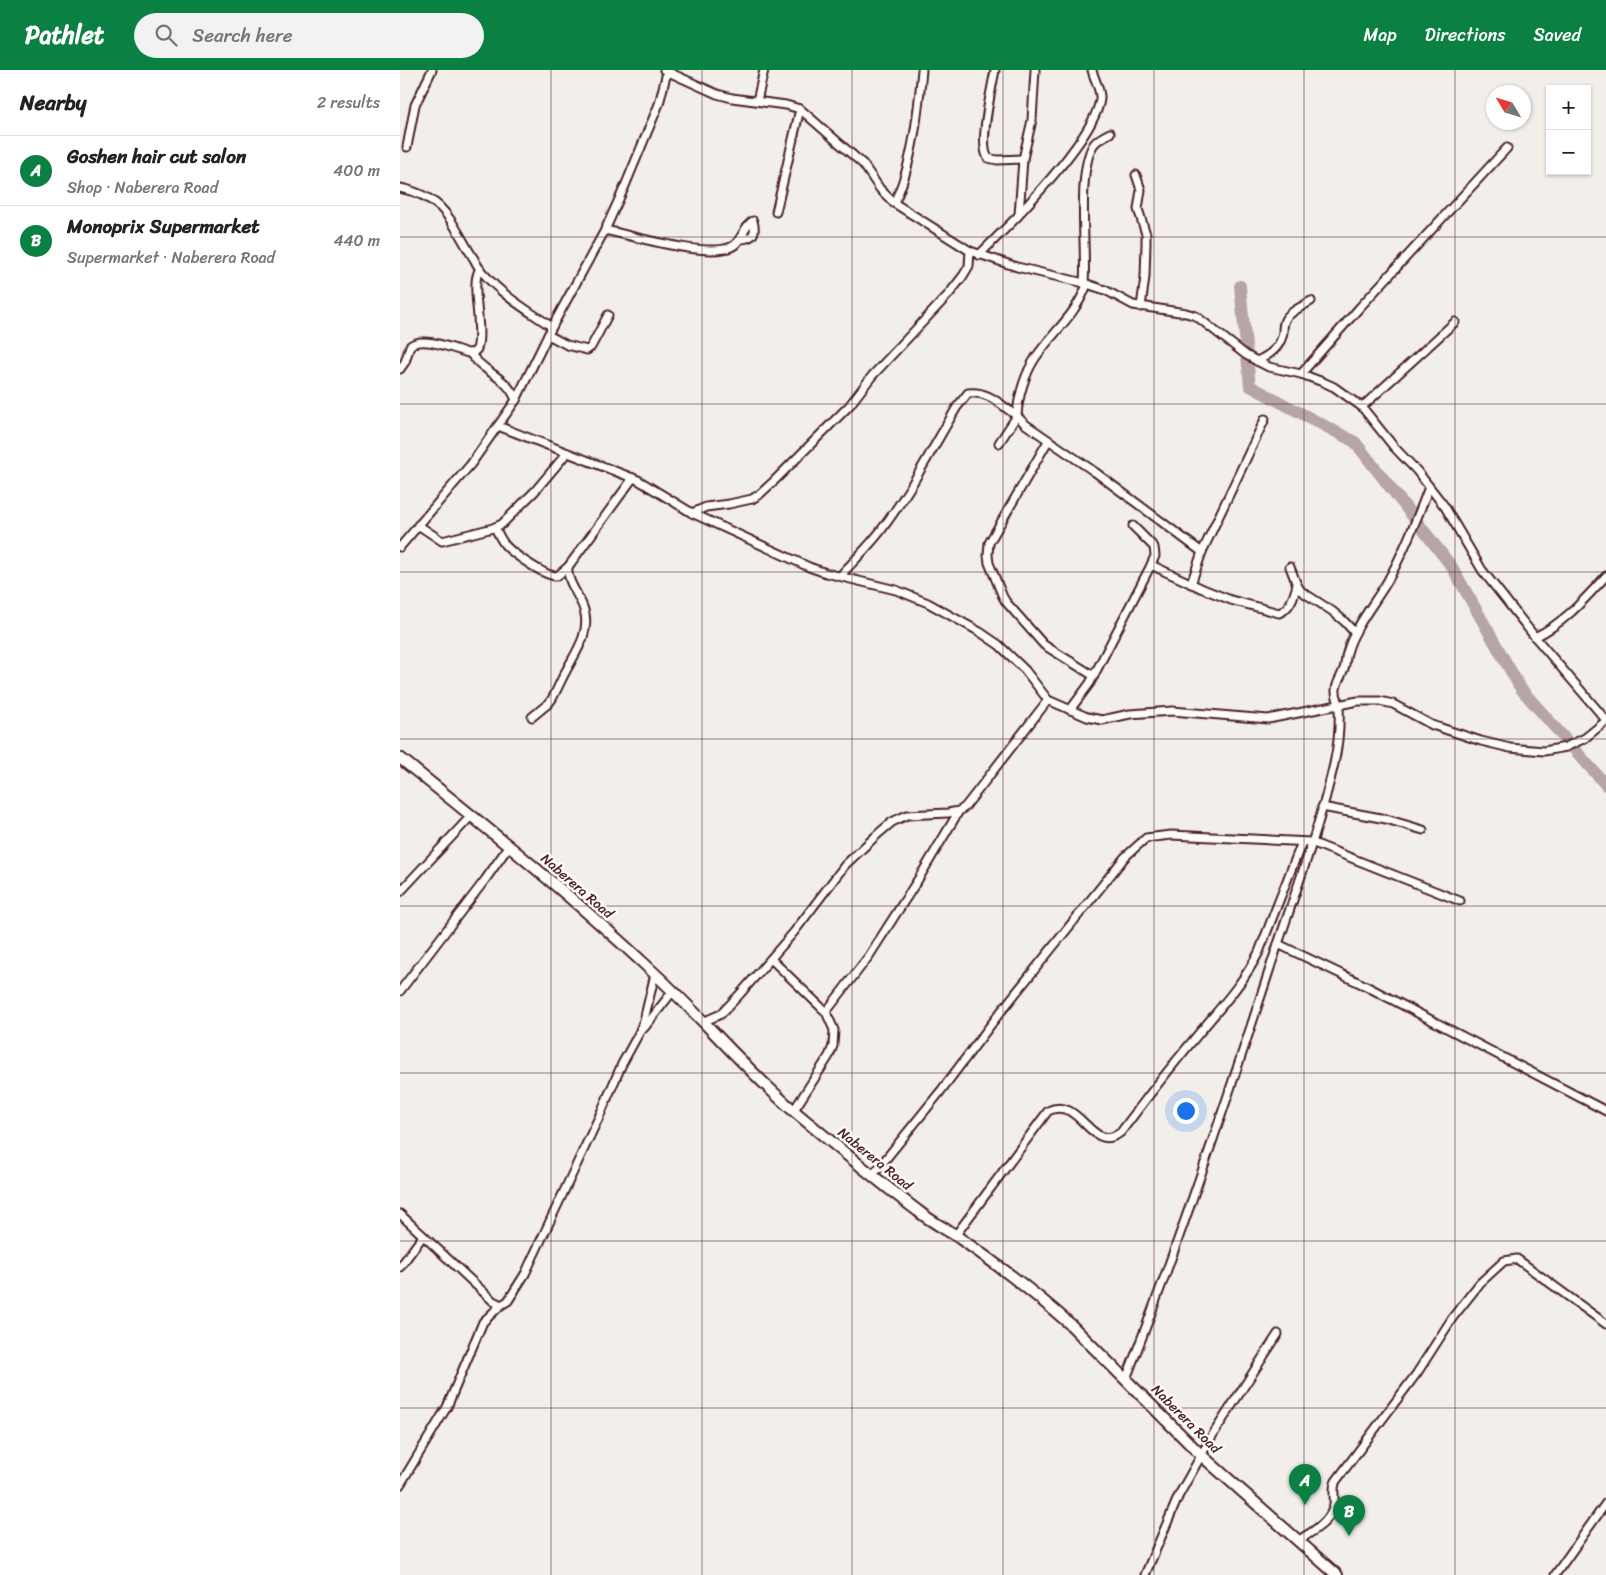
<!DOCTYPE html>
<html lang="en">
<head>
<meta charset="utf-8">
<style>
	body { margin:0; font-family:Sriracha,sans-serif; background:#f2f2f2; color:#222 }
	.controls { position:absolute; right:15px; top:15px; display:grid; overflow:hidden; border-radius:0px; box-shadow:0 1px 4px #0004 }
	.controls button { width:45px; height:45px; display:grid; place-items:center; padding:0; border:0; border-bottom:1px solid #e0e0e0; background:#fff; color:#222; font:25px sans-serif }
	.compass { position:absolute; left:1086px; top:15px; width:45px; height:45px; border-radius:50%; background:#fff; box-shadow:0 1px 4px #0004; rotate:308deg }
	.you { position:absolute; left:785px; top:1040px; width:18px; height:18px; margin:-12px; border:4px solid #fff; border-radius:50%; background:#1a73e8; box-shadow:0 0 0 8px #1a73e833 }
	.badge { display:grid; place-items:center; width:32px; height:32px; border-radius:50%; background:#0b8043; color:#fff; font-size:16px; font-weight:700 }
	.pin { position:absolute; translate:-50% -41px; filter:drop-shadow(0 1px 2px #0008) }
	.pin::after { content:''; position:absolute; top:26px; width:18px; height:15px; background:inherit; clip-path:polygon(0 0,100% 0,50% 100%) }
	.list { margin:0; padding:0; list-style:none }
	h2 { display:flex; justify-content:space-between; align-items:center; height:65px; margin:0; padding:0 20px; font-size:21px }
	h2 small { font-size:16px; font-weight:400; color:#767676 }
	.list li { display:grid; grid-template-columns:32px 1fr auto; gap:15px; align-items:center; box-sizing:border-box; height:70px; padding:0 20px; border-top:1px solid #e0e0e0 }
	.list b { display:block; font-size:19px; white-space:nowrap }
	.list p { margin:0; font-size:16px; white-space:nowrap; color:#767676 }
	.list em { font-size:16px; font-style:normal; color:#767676 }
	.icon { flex:none; width:28px; height:28px; fill:none; stroke:currentColor; stroke-width:2; stroke-linecap:round; stroke-linejoin:round }
	.map { position:relative; flex:none; width:1206px; height:1505px; overflow:hidden }
	header { display:flex; align-items:center; gap:30px; box-sizing:border-box; height:70px; padding:0 25px; background:#0b8043; color:#fff }
	header strong { font-size:24px }
	nav { display:flex; gap:28px; margin-inline-start:auto; font-size:18px }
	.search { width:350px; height:45px; background:#f2f2f2; display:flex; align-items:center; gap:12px; box-sizing:border-box; padding:0 18px; border-radius:28px; color:#767676; font-size:19px }
	main { display:flex }
	aside { flex:1; background:#fff }
	.map>svg:first-child { display:block }
	.lines { fill:none; stroke-linecap:round; stroke-linejoin:round }
	.river { stroke:#b7a5a6; stroke-width:12 }
	.street-casing { stroke:#4a1f2b; stroke-width:11 }
	.secondary-casing { stroke:#4a1f2b; stroke-width:14 }
	.street { stroke:#fdfcf7; stroke-width:7 }
	.secondary { stroke:#fdfcf7; stroke-width:10 }
	.grid { fill:none; stroke:#4a1f2b; stroke-width:1; stroke-opacity:0.55 }
	.labels { text-anchor:middle; dominant-baseline:central; stroke-width:5; stroke-linejoin:round; paint-order:stroke }
	.street-label { font-size:14px; fill:#4a1f2b; stroke:#fdfcf7 }
</style>
</head>
<body>
<header>
<strong>Pathlet</strong>
<div class="search"><svg class="icon" aria-label="search" viewBox="0 0 24 24"><circle cx="10" cy="10" r="6"/><path d="M15 15l6 6"/></svg>Search here</div>
<nav><a>Map</a><a>Directions</a><a>Saved</a></nav>
</header>
<main>
<aside>
<h2>Nearby<small>2 results</small></h2>
<ul class="list">
<li><span class="badge">A</span><div><b>Goshen hair cut salon</b><p>Shop · Naberera Road</p></div><em>400 m</em></li>
<li><span class="badge">B</span><div><b>Monoprix Supermarket</b><p>Supermarket · Naberera Road</p></div><em>440 m</em></li>
</ul>
</aside>
<div class="map">
<svg width="1206" height="1505" viewBox="0 0 1206 1505">
	<rect width="100%" height="100%" fill="#f2efeb"/>
	<filter id="ink" filterUnits="userSpaceOnUse"><feTurbulence type="fractalNoise" baseFrequency=".02" numOctaves="2"/><feDisplacementMap in="SourceGraphic" scale="10" xChannelSelector="R" yChannelSelector="G"/><feConvolveMatrix kernelMatrix="1 2 1 2 8 2 1 2 1" color-interpolation-filters="sRGB"/></filter>
	<g filter="url(#ink)">
		<g class="lines">
			<!-- river -->
			<g class="river">
				<polyline points="840,216 850,316 955,372 1052,497 1121,619 1167,671"/>
				<polyline points="1174,679 1206,715"/>
			</g>
			<defs>
				<g id="street">
					<polyline points="264,0 317,24 332,28 386,35 400,39 463,94 480,119 494,133 570,181 617,197 684,213 705,220 733,235 786,243 796,246 846,285 857,291 869,297 901,304 923,312 934,317 962,337 994,377 1017,401 1045,437 1082,500 1135,567 1206,650"/>
					<path d="M595,0C592,18 578,74 588,88L597,90L623,89"/>
					<polyline points="357,31 364,0"/>
					<polyline points="7,77 15,35 32,0"/>
					<polyline points="736,105 741,120 738,139 746,164 746,173 745,207 741,237"/>
					<path d="M0,118C47,128 51,153 74,189C77,195 80,201 85,205C103,226 129,241 152,257"/>
					<path d="M494,133C513,95 518,42 522,0"/>
					<polyline points="376,142 400,39"/>
					<path d="M619,144C641,120 696,61 700,29C701,20 694,9 692,0"/>
					<path d="M205,160C233,166 307,188 331,177C342,173 343,156 353,151C357,164 352,169 340,169"/>
					<polyline points="579,185 619,145 623,89 632,50 635,0"/>
					<path d="M684,213C687,179 676,101 694,74C698,69 704,66 710,63"/>
					<path d="M687,214C677,244 653,262 636,287C625,303 618,327 617,346L625,354L695,402L802,482"/>
					<polyline points="148,265 167,275 187,280 191,277 208,245"/>
					<path d="M70,283C83,303 107,306 116,330"/>
					<path d="M857,291C870,285 881,277 883,262C883,258 883,254 885,250C889,242 903,236 911,231"/>
					<path d="M0,299L5,292L10,276C22,265 54,279 68,283H73L77,279C84,258 69,212 80,199"/>
					<polyline points="901,304 961,236 1107,78"/>
					<polyline points="962,337 1055,252"/>
					<polyline points="98,356 238,410 292,443 409,497 426,503 496,520 528,533 580,562 599,575 625,600 648,630 687,647 702,650 730,644 772,641 868,649 958,631 980,631 993,634 1032,655 1081,671 1110,678 1144,681 1166,677 1185,668 1206,651"/>
					<polyline points="648,371 589,473 588,485 589,493 603,527 606,532 644,575 694,606"/>
					<polyline points="292,443 306,437 329,434 352,429 360,424 374,411 449,336 472,306 549,224 563,206 569,196 570,181"/>
					<polyline points="18,455 42,471 93,458 102,454 135,421 167,383"/>
					<path d="M95,457C98,464 101,470 105,475C113,484 146,507 157,506L168,497"/>
					<polyline points="0,477 71,394 116,330 152,257 205,160 225,116 259,34 267,2"/>
					<path d="M751,495L803,519L831,530L879,543C890,539 894,526 897,515"/>
					<polyline points="890,497 897,515 901,521 932,541 944,551 955,563"/>
					<path d="M440,506C453,492 467,478 479,463C509,424 532,379 557,337L568,323C588,320 602,336 617,346L599,373"/>
					<polyline points="791,514 802,482 865,349"/>
					<path d="M1135,567C1164,553 1184,530 1206,506"/>
					<polyline points="670,640 690,613 751,495 755,486 754,477 733,456"/>
					<path d="M132,647L149,633L152,629C157,620 161,610 166,601C176,582 191,562 184,540C180,526 166,511 168,497L233,408"/>
					<polyline points="922,737 986,749 1023,760"/>
					<polyline points="0,822 71,746"/>
					<polyline points="878,874 964,915 1206,1041"/>
					<polyline points="371,889 426,942 434,960 433,976 429,986 394,1040"/>
					<polyline points="0,921 85,810 109,776"/>
					<polyline points="426,942 469,886 519,808 559,741"/>
					<polyline points="305,951 321,944 340,924 394,862 445,795 479,763 492,752 507,745 548,743 559,741 565,737 648,630"/>
					<polyline points="244,958 273,921"/>
					<polyline points="472,1106 540,1022 599,944 725,787 746,768 771,765 911,772 1060,831"/>
					<polyline points="0,1144 93,1231 101,1235 108,1231 125,1204 199,1047 222,994 239,963 244,950 255,904"/>
					<path d="M555,1166L648,1041C681,1025 691,1086 721,1062C745,1030 769,999 795,968C818,940 843,914 859,882L902,772"/>
					<polyline points="0,1197 23,1166"/>
					<path d="M726,1309C779,1173 826,1034 871,895C893,828 918,763 934,694C938,676 940,656 939,637C939,631 935,625 936,619C937,612 941,607 943,601C946,596 945,589 947,583C953,559 974,534 987,512C1004,482 1017,449 1029,417"/>
					<polyline points="0,1415 47,1337 83,1252 101,1235"/>
					<path d="M898,1471C912,1461 931,1453 934,1434C935,1426 932,1418 936,1411L1017,1303L1053,1247L1080,1213L1104,1191L1117,1189L1206,1254"/>
					<polyline points="745,1505 779,1425 812,1366 878,1264"/>
					<polyline points="1155,1505 1206,1433"/>
				</g>
				<path id="secondary" d="M0,688C86,757 172,826 253,902C301,946 344,998 394,1041C435,1075 475,1109 518,1141C529,1150 542,1157 555,1165C594,1192 634,1222 670,1254L801,1385L937,1505"/>
			</defs>
			<!-- street casing -->
			<use href="#street" class="street-casing"/>
			<!-- secondary casing -->
			<use href="#secondary" class="secondary-casing"/>
			<!-- street -->
			<use href="#street" class="street"/>
			<!-- secondary -->
			<use href="#secondary" class="secondary"/>
		</g>
	</g>
	<!-- grid -->
	<path class="grid" d="M151,0V1505M302,0V1505M452,0V1505M603,0V1505M754,0V1505M904,0V1505M1055,0V1505M0,167H1206M0,334H1206M0,502H1206M0,669H1206M0,836H1206M0,1003H1206M0,1171H1206M0,1338H1206"/>
	<g class="labels">
		<!-- street labels -->
		<g class="street-label">
			<text transform="translate(177 816) rotate(41)">Naberera Road</text>
			<text transform="translate(475 1089) rotate(39)">Naberera Road</text>
			<text transform="translate(786 1349) rotate(45)">Naberera Road</text>
		</g>
	</g>
</svg>
<div class="controls">
<button>+</button>
<button>−</button>
</div>
<svg class="compass" viewBox="-18 -18 36 36"><path d="M0-13l5 13h-10z" fill="#e53935"/><path d="M0 13l5-13h-10z" fill="#767676"/></svg>
<div class="you"></div>
<div class="pin badge" style="left:905px;top:1435px">A</div>
<div class="pin badge" style="left:949px;top:1466px">B</div>
</div>
</main>
</body>
</html>
